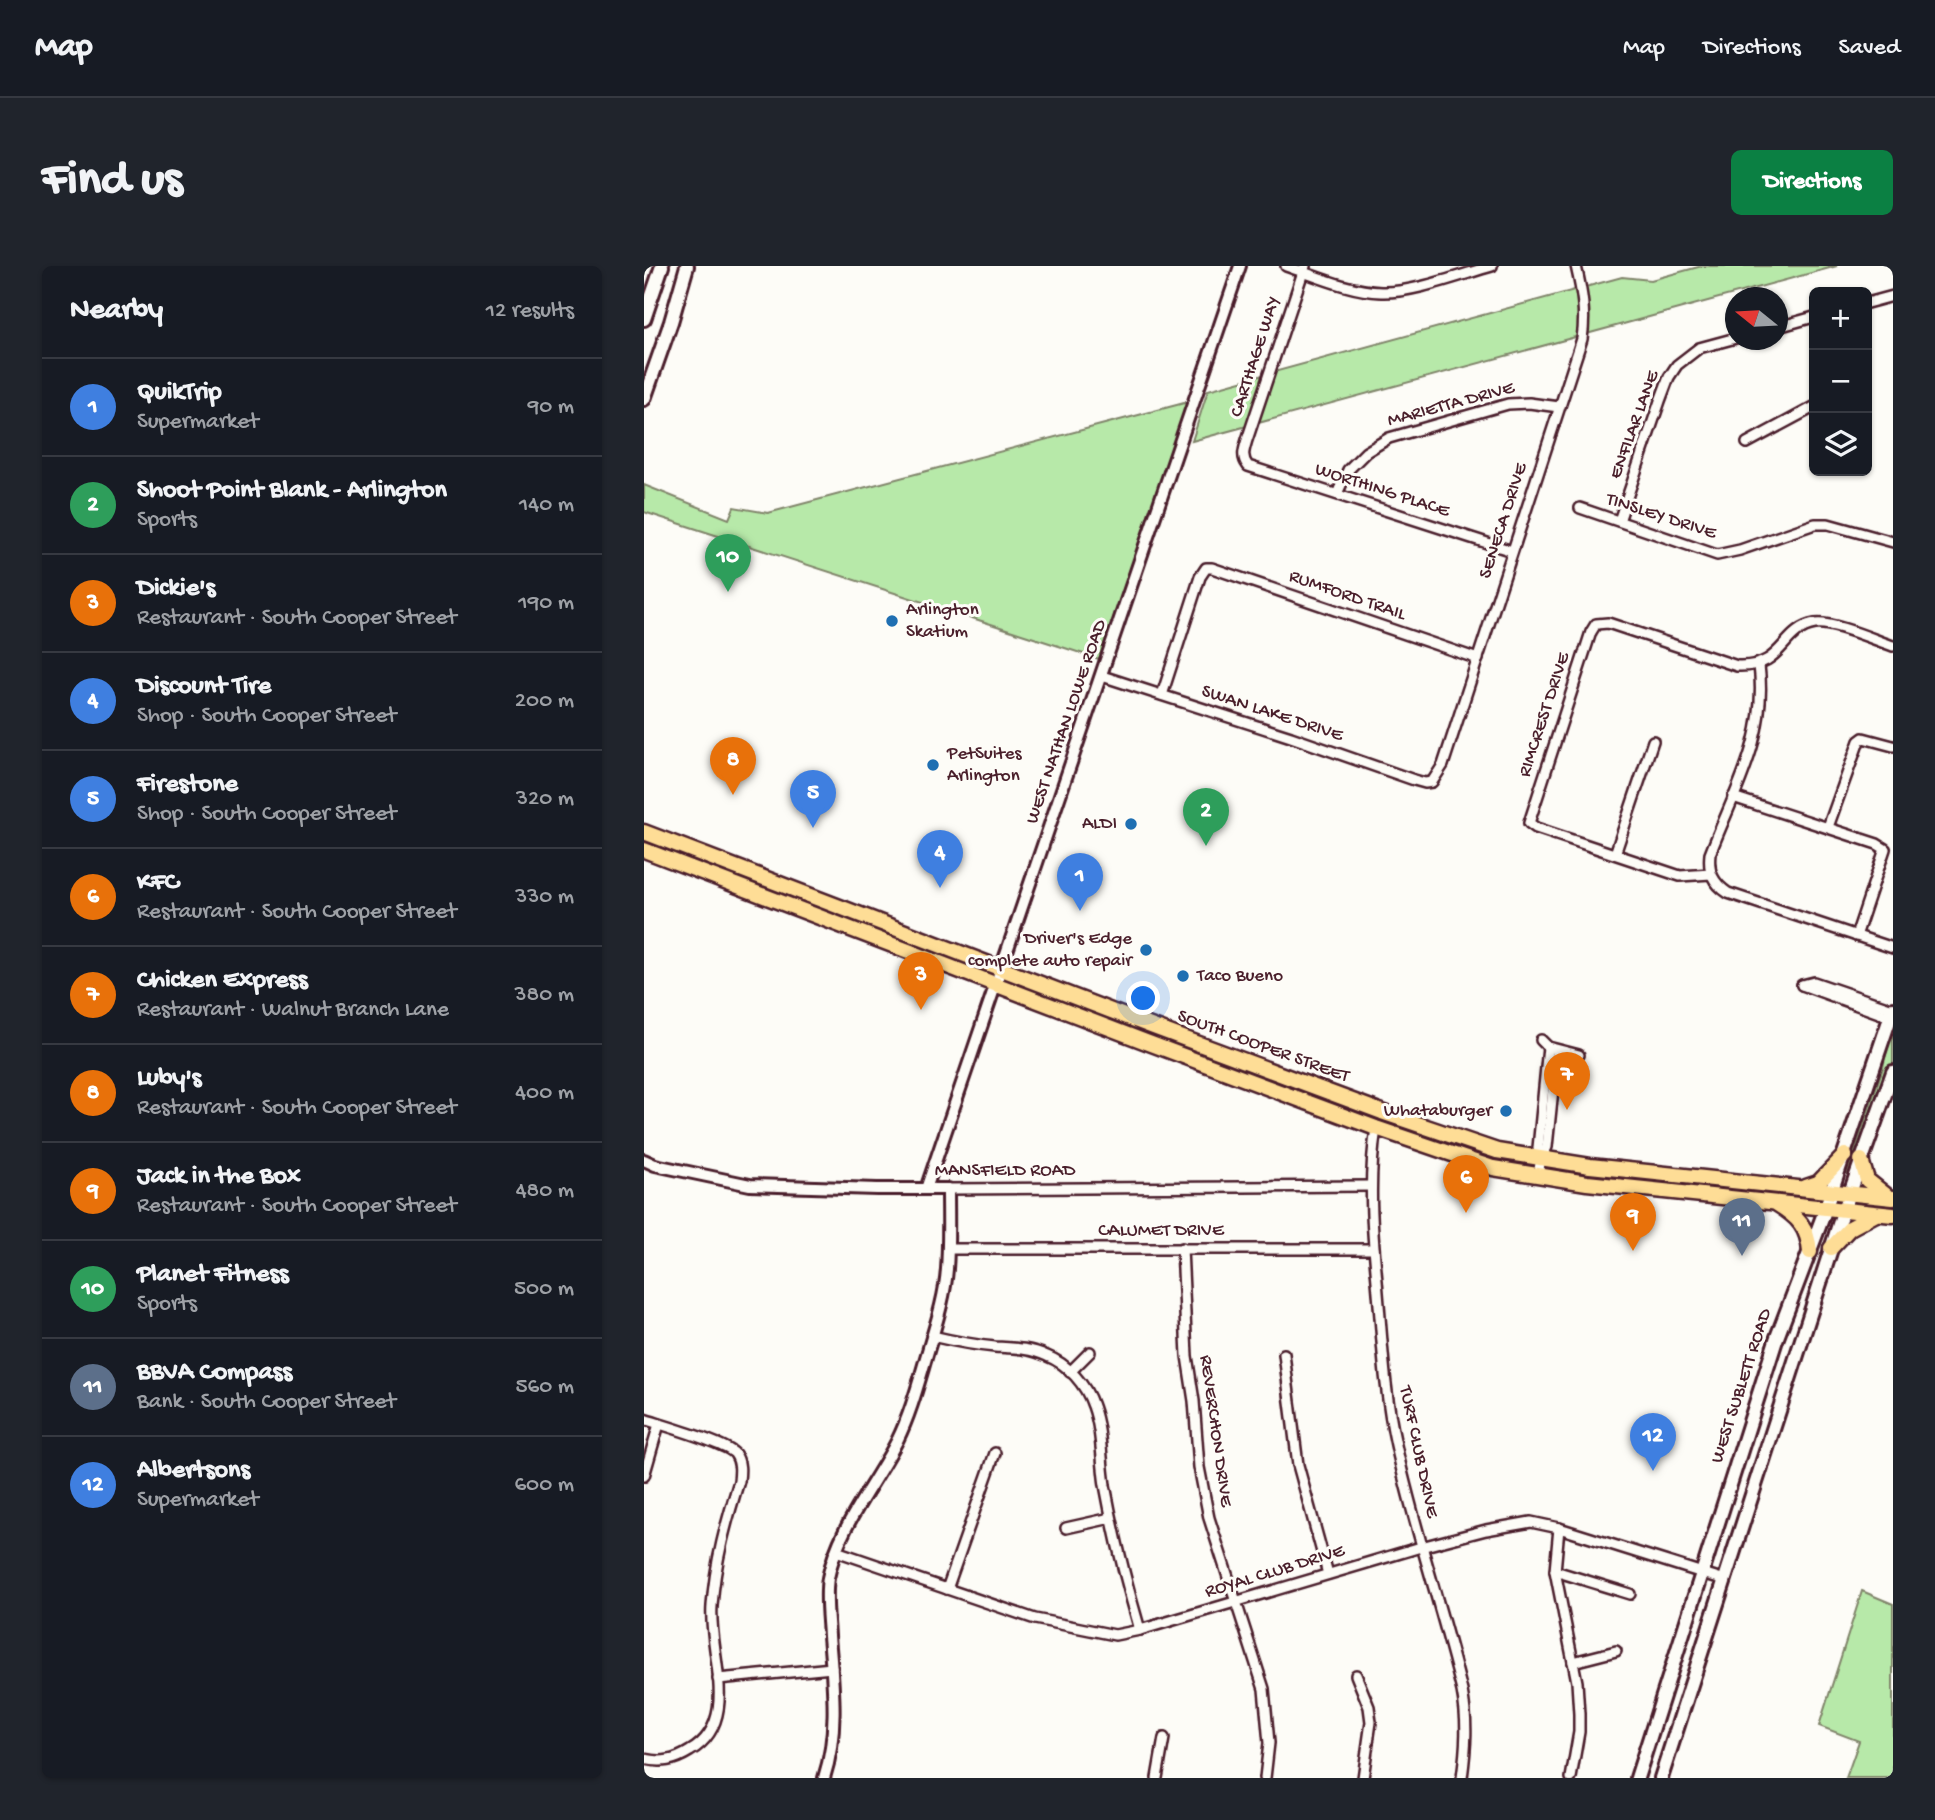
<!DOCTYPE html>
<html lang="en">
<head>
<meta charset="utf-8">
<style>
	body { margin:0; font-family:"Gochi Hand",sans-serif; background:#20242c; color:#f1f3f6 }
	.controls { position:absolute; right:21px; top:21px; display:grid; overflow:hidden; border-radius:10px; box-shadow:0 2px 5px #0004 }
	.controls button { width:63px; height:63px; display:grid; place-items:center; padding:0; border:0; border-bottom:2px solid #363941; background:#171b24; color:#f1f3f6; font:35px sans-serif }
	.compass { position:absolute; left:1081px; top:21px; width:63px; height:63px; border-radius:50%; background:#171b24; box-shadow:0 2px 5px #0004; rotate:288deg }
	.you { position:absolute; left:500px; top:733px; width:24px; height:24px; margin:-18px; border:5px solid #fff; border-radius:50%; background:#1a73e8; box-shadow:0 0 0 10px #1a73e833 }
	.badge { display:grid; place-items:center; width:46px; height:46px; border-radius:50%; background:#0b8043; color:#fff; font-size:23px; font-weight:700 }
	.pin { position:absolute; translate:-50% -58px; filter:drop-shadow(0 2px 4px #0008) }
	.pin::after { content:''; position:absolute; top:37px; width:24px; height:21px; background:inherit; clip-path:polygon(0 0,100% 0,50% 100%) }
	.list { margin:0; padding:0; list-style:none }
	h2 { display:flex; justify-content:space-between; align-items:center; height:91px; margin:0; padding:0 28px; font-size:30px }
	h2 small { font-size:23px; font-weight:400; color:#9ea1a6 }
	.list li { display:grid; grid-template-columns:46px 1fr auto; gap:21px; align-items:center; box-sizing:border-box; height:98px; padding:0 28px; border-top:2px solid #363941 }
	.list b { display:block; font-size:26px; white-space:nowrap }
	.list p { margin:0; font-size:23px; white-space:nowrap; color:#9ea1a6 }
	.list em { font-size:23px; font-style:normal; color:#9ea1a6 }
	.icon { flex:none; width:38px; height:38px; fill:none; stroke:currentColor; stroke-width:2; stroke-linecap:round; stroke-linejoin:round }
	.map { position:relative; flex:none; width:1249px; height:1512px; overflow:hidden; border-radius:10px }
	header { display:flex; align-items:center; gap:42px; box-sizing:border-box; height:98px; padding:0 35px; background:#171b24; border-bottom:2px solid #363941 }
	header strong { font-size:33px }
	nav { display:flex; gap:38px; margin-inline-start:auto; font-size:24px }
	.intro { display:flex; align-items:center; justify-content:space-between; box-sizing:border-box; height:168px; padding:0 42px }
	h1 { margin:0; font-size:49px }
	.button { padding:18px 32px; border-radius:10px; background:#0b8043; color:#fff; font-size:24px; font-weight:700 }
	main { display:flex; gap:42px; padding:0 42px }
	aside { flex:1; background:#171b24; border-radius:10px; box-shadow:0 2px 5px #0004 }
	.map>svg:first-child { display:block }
	.green { fill:#b7e9a9; stroke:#80846a; stroke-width:2 }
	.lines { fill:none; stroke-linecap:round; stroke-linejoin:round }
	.minor-casing { stroke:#4a1f2b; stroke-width:14 }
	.tertiary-casing { stroke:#4a1f2b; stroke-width:16 }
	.secondary-casing { stroke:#4a1f2b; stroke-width:18 }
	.primary-casing { stroke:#4a1f2b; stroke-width:19 }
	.minor { stroke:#fdfcf7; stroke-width:9 }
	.tertiary { stroke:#fdfcf7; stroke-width:10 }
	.secondary { stroke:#fdfcf7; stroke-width:12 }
	.primary { stroke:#fedd96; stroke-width:14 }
	.poi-dot { fill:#1f6fb2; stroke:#fdfcf7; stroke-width:2.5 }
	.labels { text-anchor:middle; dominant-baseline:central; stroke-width:6; stroke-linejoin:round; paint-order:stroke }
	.street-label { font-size:19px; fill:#4a1f2b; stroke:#fdfcf7 }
	.poi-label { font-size:19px; fill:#4a1f2b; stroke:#fdfcf7; text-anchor:start }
</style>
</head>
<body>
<header>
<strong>Map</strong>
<nav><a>Map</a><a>Directions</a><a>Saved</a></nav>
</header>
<div class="intro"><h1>Find us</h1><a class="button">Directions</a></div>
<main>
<aside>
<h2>Nearby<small>12 results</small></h2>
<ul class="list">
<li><span class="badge" style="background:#3f7fe0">1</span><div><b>QuikTrip</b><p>Supermarket</p></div><em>90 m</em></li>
<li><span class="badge" style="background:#2e9e5b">2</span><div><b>Shoot Point Blank - Arlington</b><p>Sports</p></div><em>140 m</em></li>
<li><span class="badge" style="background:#e8710a">3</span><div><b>Dickie's</b><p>Restaurant · South Cooper Street</p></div><em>190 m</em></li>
<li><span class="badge" style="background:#3f7fe0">4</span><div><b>Discount Tire</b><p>Shop · South Cooper Street</p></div><em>200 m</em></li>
<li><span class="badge" style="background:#3f7fe0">5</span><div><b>Firestone</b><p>Shop · South Cooper Street</p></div><em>320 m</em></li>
<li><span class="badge" style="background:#e8710a">6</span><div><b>KFC</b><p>Restaurant · South Cooper Street</p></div><em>330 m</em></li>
<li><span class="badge" style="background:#e8710a">7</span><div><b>Chicken Express</b><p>Restaurant · Walnut Branch Lane</p></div><em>380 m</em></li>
<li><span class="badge" style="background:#e8710a">8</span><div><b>Luby's</b><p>Restaurant · South Cooper Street</p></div><em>400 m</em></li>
<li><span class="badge" style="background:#e8710a">9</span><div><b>Jack in the Box</b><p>Restaurant · South Cooper Street</p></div><em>480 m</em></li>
<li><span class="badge" style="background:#2e9e5b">10</span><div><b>Planet Fitness</b><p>Sports</p></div><em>500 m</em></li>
<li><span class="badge" style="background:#5c6f8a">11</span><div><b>BBVA Compass</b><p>Bank · South Cooper Street</p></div><em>560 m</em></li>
<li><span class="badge" style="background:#3f7fe0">12</span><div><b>Albertsons</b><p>Supermarket</p></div><em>600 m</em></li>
</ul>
</aside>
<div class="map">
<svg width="1249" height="1512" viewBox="0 0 1249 1512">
	<rect width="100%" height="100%" fill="#fdfcf7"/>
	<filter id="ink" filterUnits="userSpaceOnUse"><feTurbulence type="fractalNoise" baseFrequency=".0143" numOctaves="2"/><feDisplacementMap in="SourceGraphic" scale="14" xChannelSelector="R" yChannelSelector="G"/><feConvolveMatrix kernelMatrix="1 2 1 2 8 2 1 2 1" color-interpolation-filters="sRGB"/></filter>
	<g filter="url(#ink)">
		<!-- green -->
		<g class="green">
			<polygon points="1058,0 1193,0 548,175 564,124 978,11 1007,14"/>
			<polygon points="544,136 455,393 0,246 0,219 85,253 90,241 124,247"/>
			<polygon points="1249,758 1249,798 1209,909 1203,907 1239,801"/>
			<polygon points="1218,1325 1249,1338 1249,1512 1202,1512 1215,1475 1175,1460"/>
		</g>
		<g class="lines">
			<defs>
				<g id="minor">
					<path d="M642,0C672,10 705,25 737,26C769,27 816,9 848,0"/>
					<path d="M661,0L603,174C600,184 597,191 604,200L868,285"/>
					<polyline points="1223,37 1249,30"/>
					<polyline points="1134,61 1170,51"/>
					<polyline points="1103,177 1170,141"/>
					<polyline points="693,228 704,204 722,186 745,172 864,138 885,137 915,141"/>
					<polyline points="936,242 1073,289 1096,284 1171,258 1184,258 1249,276"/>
					<polyline points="975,255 1016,135 1025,111 1033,99 1055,82 1092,72"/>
					<path d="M1115,399C1124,471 1091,523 1066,588C1064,606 1069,617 1084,627L1249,682"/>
					<path d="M458,410L647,471L770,514L781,517L788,516L799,499L938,73C942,47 938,26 932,0"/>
					<polyline points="518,429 556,311 562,302 568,302 834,393"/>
					<polyline points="1089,531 1233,578 1241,583 1212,670"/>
					<polyline points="1184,561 1215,475 1219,472 1249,480"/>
					<polyline points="971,588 1009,475"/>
					<path d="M1067,608L1036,610L892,562L885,557L947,366L952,358L964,357L1093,400C1141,402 1136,364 1171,358C1188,355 1231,374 1249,380"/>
					<polyline points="1158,719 1170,716 1249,743"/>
					<polyline points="1158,719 1246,751"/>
					<polyline points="897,774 904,781 935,789"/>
					<path d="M732,862C724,914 728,963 733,1015C738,1070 740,1125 752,1179C770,1262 798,1343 818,1425C824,1455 822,1482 818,1512"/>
					<polyline points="897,892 894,882 904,781"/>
					<polyline points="894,909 897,892 903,881 913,785"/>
					<polyline points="304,923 726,920"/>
					<polyline points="538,982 543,1090 550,1135 555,1201 565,1252 620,1423 625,1477 621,1512"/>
					<polyline points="304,983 730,983"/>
					<path d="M288,1070C309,1075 329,1079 351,1081C369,1082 386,1082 403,1090C424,1098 442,1119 449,1140C458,1165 457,1193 461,1219C470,1268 482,1316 496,1364"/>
					<polyline points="640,1088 654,1199 684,1308"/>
					<polyline points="426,1106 446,1086"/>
					<path d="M0,1153C18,1159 82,1177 91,1188C97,1196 96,1206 95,1215C82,1257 71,1296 68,1340C64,1387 98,1455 46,1485C30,1495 18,1497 0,1493"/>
					<polyline points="0,1210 15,1158"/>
					<polyline points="422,1262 467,1252"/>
					<polyline points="915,1262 911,1305 933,1416 935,1448 935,1466 927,1512"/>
					<polyline points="192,1285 391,1353 471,1369 496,1364 777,1281 842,1264 887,1256 915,1262 1081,1314"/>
					<polyline points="911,1305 986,1328"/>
					<polyline points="303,1323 351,1187"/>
					<polyline points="929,1396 972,1385"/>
					<polyline points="712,1409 725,1441 727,1456 719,1512"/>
					<polyline points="74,1413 188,1402"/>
					<polyline points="513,1512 520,1472"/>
				</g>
				<g id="tertiary">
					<path d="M0,894L11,899L106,919L233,923H304C304,949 305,976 303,1003C301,1031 292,1058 284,1085C275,1115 267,1147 253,1175C230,1220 194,1261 184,1312C181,1331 184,1351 185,1370C189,1418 195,1466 180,1512"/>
					<polyline points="282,923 596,0"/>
				</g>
				<g id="secondary">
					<polyline points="0,53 18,0"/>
					<polyline points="0,133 27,56 43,0"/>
					<polyline points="993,1512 1132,1074 1179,950 1249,743"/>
					<polyline points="1017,1512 1196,955 1249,806"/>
				</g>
				<g id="primary">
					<polyline points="0,566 504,759 738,846 853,885 946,900 1249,932"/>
					<polyline points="0,584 502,776 732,862 849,902 943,917 1249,949"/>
					<polyline points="1217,894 1223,914 1243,930"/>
					<polyline points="1162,921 1174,917 1201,889"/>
					<path d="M1133,938C1154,951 1164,961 1166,986"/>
					<polyline points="1187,982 1206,962 1232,948"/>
				</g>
			</defs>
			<!-- minor casing -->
			<use href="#minor" class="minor-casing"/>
			<!-- tertiary casing -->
			<use href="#tertiary" class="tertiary-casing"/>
			<!-- secondary casing -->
			<use href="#secondary" class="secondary-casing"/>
			<!-- primary casing -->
			<use href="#primary" class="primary-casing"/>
			<!-- minor -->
			<use href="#minor" class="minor"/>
			<!-- tertiary -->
			<use href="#tertiary" class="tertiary"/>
			<!-- secondary -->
			<use href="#secondary" class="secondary"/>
			<!-- primary -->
			<use href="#primary" class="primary"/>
		</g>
	</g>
	<!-- markers -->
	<g class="poi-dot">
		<circle cx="248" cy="355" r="7"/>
		<circle cx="289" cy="499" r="7"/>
		<circle cx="487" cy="558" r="7"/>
		<circle cx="502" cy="684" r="7"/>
		<circle cx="539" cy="710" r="7"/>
		<circle cx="862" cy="845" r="7"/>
	</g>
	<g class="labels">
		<!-- street labels -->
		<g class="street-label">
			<text transform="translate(612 91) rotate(-72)">CARTHAGE WAY</text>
			<text transform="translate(807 139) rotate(-15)">MARIETTA DRIVE</text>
			<text transform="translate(991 159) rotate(-70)">ENFILAR LANE</text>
			<text transform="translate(738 225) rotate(18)">WORTHING PLACE</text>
			<text transform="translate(1017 251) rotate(18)">TINSLEY DRIVE</text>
			<text transform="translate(860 255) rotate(-72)">SENECA DRIVE</text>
			<text transform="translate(703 330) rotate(19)">RUMFORD TRAIL</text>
			<text transform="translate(628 448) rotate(18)">SWAN LAKE DRIVE</text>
			<text transform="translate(901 449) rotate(-72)">RIMCREST DRIVE</text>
			<text transform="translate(423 456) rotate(-71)">WEST NATHAN LOWE ROAD</text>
			<text transform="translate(619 781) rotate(20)">SOUTH COOPER STREET</text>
			<text x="361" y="905">MANSFIELD ROAD</text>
			<text x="517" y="965">CALUMET DRIVE</text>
			<text transform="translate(1098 1120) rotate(-72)">WEST SUBLETT ROAD</text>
			<text transform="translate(571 1165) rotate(82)">REVERCHON DRIVE</text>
			<text transform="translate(774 1186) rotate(78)">TURF CLUB DRIVE</text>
			<text transform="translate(631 1306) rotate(-17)">ROYAL CLUB DRIVE</text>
		</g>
		<!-- poi labels -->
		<g class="poi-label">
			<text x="262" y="344">Arlington<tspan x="262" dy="22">Skatium</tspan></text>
			<text x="303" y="488">PetSuites<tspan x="303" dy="22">Arlington</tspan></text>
			<text x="473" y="558" text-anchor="end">ALDI</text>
			<text x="488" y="673" text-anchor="end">Driver's Edge<tspan x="488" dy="22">complete auto repair</tspan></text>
			<text x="553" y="710">Taco Bueno</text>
			<text x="848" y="845" text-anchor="end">Whataburger</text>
		</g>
	</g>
</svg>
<div class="controls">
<button>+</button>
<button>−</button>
<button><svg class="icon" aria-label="layers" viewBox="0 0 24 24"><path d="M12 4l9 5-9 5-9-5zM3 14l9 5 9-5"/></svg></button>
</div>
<svg class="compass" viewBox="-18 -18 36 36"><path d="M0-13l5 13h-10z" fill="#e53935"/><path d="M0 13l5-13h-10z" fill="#9ea1a6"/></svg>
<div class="you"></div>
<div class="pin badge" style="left:436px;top:645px;background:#3f7fe0">1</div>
<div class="pin badge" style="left:562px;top:580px;background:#2e9e5b">2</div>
<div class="pin badge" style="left:277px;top:744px;background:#e8710a">3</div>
<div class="pin badge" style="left:296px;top:622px;background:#3f7fe0">4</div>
<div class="pin badge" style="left:169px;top:562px;background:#3f7fe0">5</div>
<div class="pin badge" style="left:822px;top:947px;background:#e8710a">6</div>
<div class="pin badge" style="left:923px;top:844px;background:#e8710a">7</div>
<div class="pin badge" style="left:89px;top:529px;background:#e8710a">8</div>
<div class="pin badge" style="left:989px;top:985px;background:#e8710a">9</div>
<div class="pin badge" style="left:84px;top:326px;background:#2e9e5b">10</div>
<div class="pin badge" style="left:1098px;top:990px;background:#5c6f8a">11</div>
<div class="pin badge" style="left:1009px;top:1205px;background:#3f7fe0">12</div>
</div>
</main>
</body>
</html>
